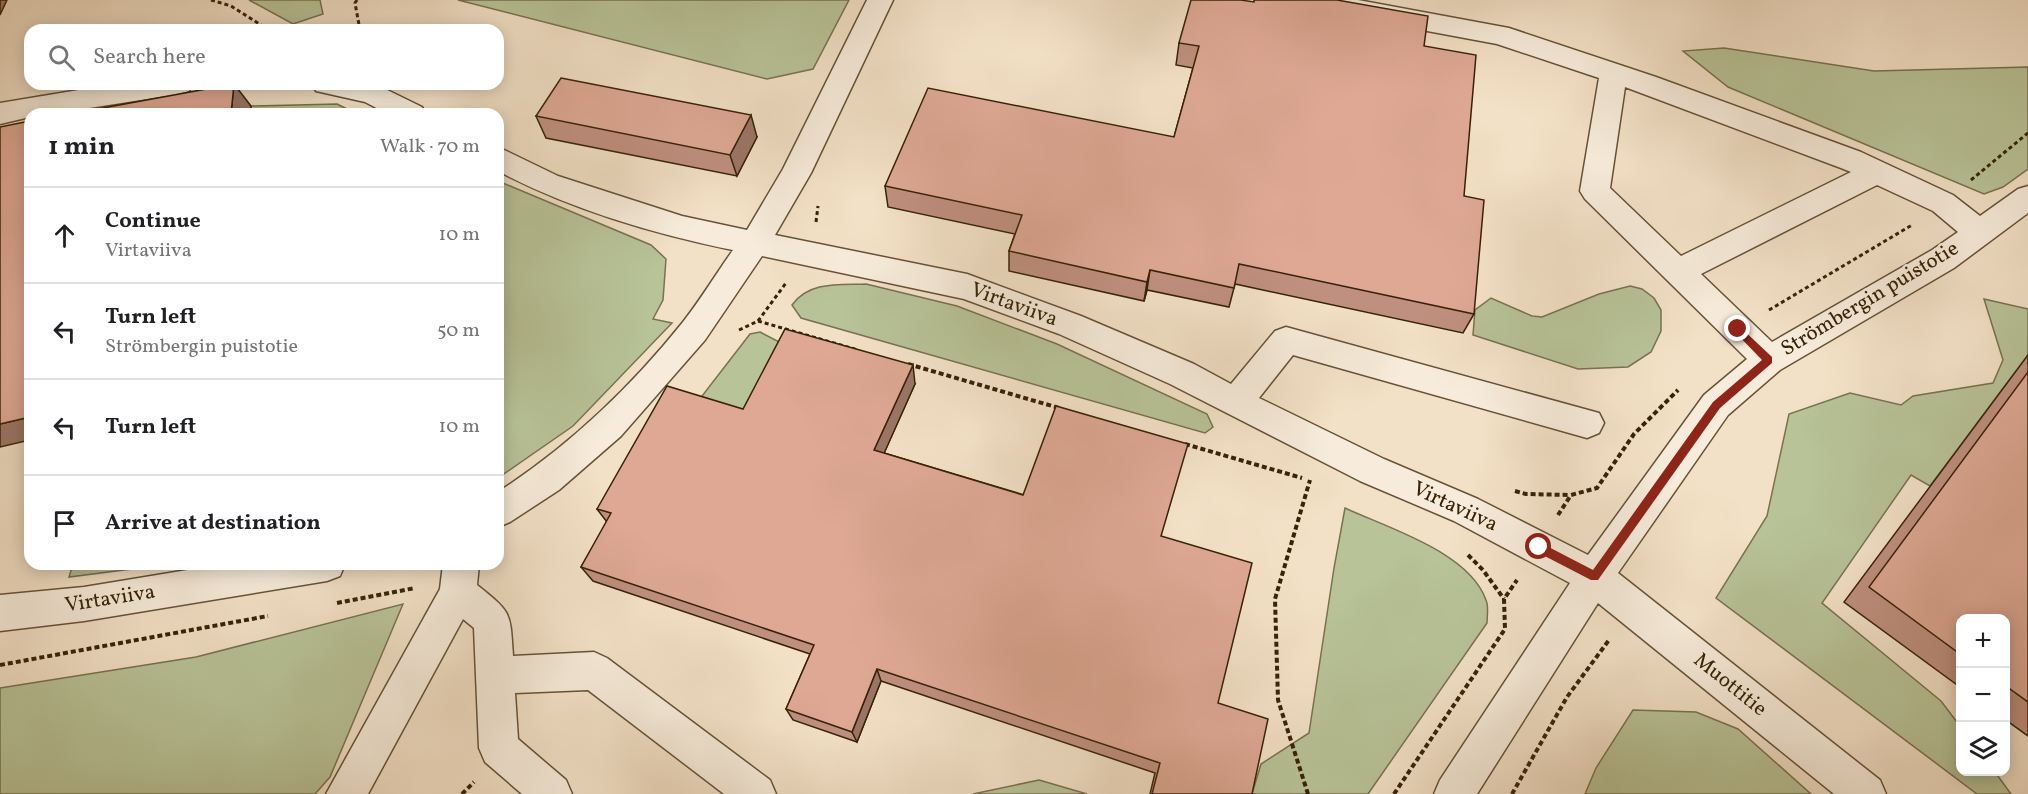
<!DOCTYPE html>
<html lang="en">
<head>
<meta charset="utf-8">
<style>
	body { margin:0; font-family:Vollkorn,serif; background:#f6f6f6; color:#202124 }
	.controls { position:absolute; right:18px; bottom:18px; display:grid; overflow:hidden; border-radius:12px; box-shadow:0 3px 15px #0003 }
	.controls button { width:54px; height:54px; display:grid; place-items:center; padding:0; border:0; border-bottom:2px solid #e0e0e0; background:#fff; color:#202124; font:30px sans-serif }
	.stop { position:absolute; width:18px; height:18px; margin:-14px; border:4px solid #8f2418; border-radius:50%; background:#fff }
	.stop.end { background:#8f2418; border-color:#fff; box-shadow:0 2px 6px #0008 }
	.list { margin:0; padding:0; list-style:none }
	h2 { display:flex; justify-content:space-between; align-items:center; height:78px; margin:0; padding:0 24px; font-size:26px }
	h2 small { font-size:20px; font-weight:400; color:#757577 }
	.list li { display:grid; grid-template-columns:39px 1fr auto; gap:18px; align-items:center; box-sizing:border-box; height:96px; padding:0 24px; border-top:2px solid #e0e0e0 }
	.list b { display:block; font-size:22px; white-space:nowrap }
	.list p { margin:0; font-size:20px; white-space:nowrap; color:#757577 }
	.list em { font-size:20px; font-style:normal; color:#757577 }
	.icon { flex:none; width:33px; height:33px; fill:none; stroke:currentColor; stroke-width:2; stroke-linecap:round; stroke-linejoin:round }
	.map { position:relative; flex:none; width:2028px; height:794px; overflow:hidden }
	.search { position:absolute; background:#fff; box-shadow:0 3px 15px #0003; left:24px; top:24px; width:480px; height:66px; display:flex; align-items:center; gap:15px; box-sizing:border-box; padding:0 21px; border-radius:18px; color:#757577; font-size:22px }
	.panel { position:absolute; background:#fff; box-shadow:0 3px 15px #0003; left:24px; top:108px; width:480px; height:462px; border-radius:18px }
	.map>svg:first-child { display:block }
	.green { fill:#b8c398; stroke:#78724f; stroke-width:1.5 }
	.lines { fill:none; stroke-linecap:round; stroke-linejoin:round }
	.minor-casing { stroke:#665236; stroke-width:3 }
	.path-far1 { stroke:#372206; stroke-width:3; stroke-dasharray:4 3; stroke-linecap:butt }
	.path { stroke:#372206; stroke-width:4; stroke-dasharray:5 3; stroke-linecap:butt }
	.minor { fill:#f7ecdb; fill-rule:evenodd }
	.wall { fill:#bf907f; stroke:#372206; stroke-width:1.5 }
	.shaded-wall { fill:#9b7668; stroke:#372206; stroke-width:1.5 }
	.building { fill:#dea894; stroke:#372206; stroke-width:1.5 }
	.route { fill:#8f2418 }
	.labels { text-anchor:middle; dominant-baseline:central; stroke-width:5; stroke-linejoin:round; paint-order:stroke }
	.street-label { font-size:21px; fill:#372206; stroke:#f7ecdb }
</style>
</head>
<body>
<div class="map">
<svg width="2028" height="794" viewBox="0 0 2028 794">
	<rect width="100%" height="100%" fill="#f3e1c7"/>
	<filter id="stains"><feTurbulence type="fractalNoise" baseFrequency=".00333" numOctaves="4"/><feColorMatrix values="0 0 0 0 .2 0 0 0 0 .09 0 0 0 0 .02 0 0 0 .5 -.17"/></filter>
	<radialGradient id="worn" r=".72"><stop offset=".6" stop-color="#630" stop-opacity="0"/><stop offset="1" stop-color="#630" stop-opacity=".3"/></radialGradient>
	<!-- green -->
	<g class="green">
		<polygon points="249,0 320,0 323,14 293,24"/>
		<polygon points="458,0 849,0 813,69 767,79"/>
		<polygon points="1724,48 1874,71 2028,67 2028,169 2003,187 1984,194 1728,87 1683,51"/>
		<polygon points="337,104 357,114 251,114 251,106"/>
		<polygon points="498,181 651,245 666,259 663,300 653,319 672,323 573,426 498,478"/>
		<path d="M866,284L957,306L1057,344L1207,414L1213,427L1205,433L801,318L792,305C809,281 839,285 866,284Z"/>
		<polygon points="1630,286 1642,289 1654,298 1661,310 1661,331 1651,352 1628,367 1578,369 1473,335 1475,310 1491,298 1532,316 1542,317 1599,294"/>
		<polygon points="1984,299 2028,309 2028,355 1930,486 1911,475 1822,603 1941,701 1960,726 1960,772 1995,772 2011,794 1977,794 1716,598 1767,516 1789,414 1850,393 1901,405 1913,396 1993,383 2003,360"/>
		<polygon points="760,332 791,348 758,411 692,409 750,334"/>
		<path d="M1345,508C1388,528 1469,552 1486,600C1489,606 1487,616 1487,623L1368,794H1252L1261,764L1309,733L1334,568Z"/>
		<polygon points="73,564 171,564 69,577"/>
		<polygon points="403,604 330,777 315,794 0,794 0,688 196,657"/>
		<polygon points="1633,710 1696,712 1738,729 1811,794 1585,794 1596,768"/>
		<polygon points="1039,780 1087,794 973,794"/>
	</g>
	<g class="lines">
		<defs>
			<g id="minor">
				<path d="M867,0H893L811,173L775,235L967,274L1081,316L1194,364L1231,384L1275,331L1286,327L1599,413L1604,423L1599,433L1587,438L1293,355L1259,398L1384,459L1478,499L1588,555L1704,395L1747,359L1585,199L1580,191L1599,78L1497,44L1309,9L1300,6L1296,0H1358L1509,28L1656,77L1861,152L1953,195L1980,216L2018,189L2028,186V213L1954,268L1780,370L1728,415L1618,573L1880,780L1886,794H1834L1598,603L1477,794H1434L1440,780L1570,583L1454,521L1360,481L1170,384L1059,334L964,299L762,256L705,340L621,436L559,490L510,522L498,527V492C568,447 631,387 683,322C701,299 716,274 733,250C654,234 570,209 498,171V147L558,176L682,216L747,230L783,169ZM1625,87L1841,168L1851,172L1681,256L1610,188ZM1877,185L1933,211L1958,232L1932,250L1772,342L1701,274Z"/>
				<polygon points="115,84 193,84 189,91 179,94 51,114 30,114 30,117 0,124 0,103"/>
				<polygon points="312,84 375,84 422,107 426,114 388,114 365,102 316,91"/>
				<polygon points="224,564 345,564 340,576 327,581 84,621 0,631 0,595 84,587"/>
				<path d="M443,564H479L477,585C512,613 510,611 513,656L594,652L607,658L770,780L776,794H724L588,690L515,693L518,739L566,780L572,794H522L485,762L479,748L474,628L463,619L368,794H326L440,589Z"/>
			</g>
		</defs>
		<!-- minor casing -->
		<use href="#minor" class="minor-casing"/>
		<!-- path-far1 -->
		<g class="path-far1">
			<polyline points="211,0 231,6 269,30"/>
			<polyline points="357,0 355,3 360,30"/>
			<polyline points="1971,180 2028,133"/>
			<polyline points="816,222 818,206"/>
			<polyline points="1769,310 1912,225"/>
			<polyline points="758,321 786,283"/>
			<polyline points="739,330 758,321 858,350"/>
		</g>
		<!-- path -->
		<g class="path">
			<polyline points="908,364 1059,408"/>
			<polyline points="1185,444 1302,478"/>
			<polyline points="1515,491 1526,494 1570,495"/>
			<polyline points="1558,515 1571,495 1597,488 1634,434 1678,390"/>
			<polyline points="1468,555 1483,570 1504,599"/>
			<polyline points="337,603 415,588"/>
			<polyline points="0,665 268,616"/>
			<polyline points="462,794 474,782"/>
			<polyline points="1308,794 1278,700 1275,599 1310,480"/>
			<polyline points="1394,794 1505,629 1504,599 1517,580"/>
			<polyline points="1512,794 1567,697 1609,640"/>
		</g>
		<!-- minor -->
		<use href="#minor" class="minor"/>
	</g>
	<!-- wall -->
	<g class="wall">
		<polygon points="1179,43 1424,46 1464,196 1474,314 1463,333 1235,284 1229,307 1147,290 1144,301 1009,271 1009,251 1015,234 888,207 885,186 1174,137 1193,68 1176,65"/>
		<polygon points="536,116 757,137 737,176 546,138"/>
		<polygon points="2028,355 2028,736 2006,720 2006,618 1960,618 1960,687 1844,602"/>
		<polygon points="915,384 884,453 1161,536 1218,703 1252,794 1150,794 1155,773 881,681 857,742 793,720 786,709 810,654 593,581 581,567 607,522 597,509"/>
	</g>
	<!-- shaded-wall -->
	<g class="shaded-wall">
		<polygon points="0,0 7,0 0,15"/>
		<polygon points="234,84 251,106 251,114 231,114"/>
		<polygon points="751,115 757,137 737,176 730,155"/>
		<polygon points="1150,270 1147,290 1144,301 1147,282"/>
		<polygon points="913,365 915,384 878,467 874,450"/>
		<polygon points="30,417 30,440 0,447 0,424"/>
		<polygon points="877,669 881,681 857,742 852,732"/>
	</g>
	<!-- building -->
	<g class="building">
		<polygon points="1191,0 1241,0 1254,2 1254,0 1337,0 1428,16 1424,46 1476,55 1464,196 1484,200 1474,314 1239,264 1234,288 1150,270 1147,282 1009,251 1022,215 885,186 928,88 1174,137 1199,46 1179,43"/>
		<polygon points="561,78 751,115 730,155 536,116"/>
		<polygon points="234,84 231,114 70,114"/>
		<polygon points="30,121 30,417 0,424 0,127"/>
		<polygon points="785,329 913,365 874,450 1023,495 1056,406 1188,444 1161,536 1252,563 1218,703 1268,719 1252,794 1152,794 1160,763 877,669 852,732 786,709 814,645 581,567 611,513 597,509 667,386 743,409"/>
		<polygon points="2028,372 2028,702 2006,686 2006,618 1960,618 1960,654 1869,587"/>
	</g>
	<!-- route -->
	<polygon class="route" points="1738,325 1772,357 1772,363 1720,408 1598,580 1591,580 1535,551 1535,544 1539,542 1593,570 1713,402 1762,360 1735,332 1735,326"/>
	<g class="labels">
		<!-- street labels -->
		<g class="street-label">
			<text transform="translate(1870 299) rotate(-31)">Strömbergin puistotie</text>
			<text transform="translate(1014 305) rotate(20)">Virtaviiva</text>
			<text transform="translate(1455 507) rotate(25)">Virtaviiva</text>
			<text transform="translate(110 599) rotate(-9)">Virtaviiva</text>
			<text transform="translate(1730 685) rotate(39)">Muottitie</text>
		</g>
	</g>
	<rect width="100%" height="100%" filter="url(#stains)"/>
	<rect width="100%" height="100%" fill="url(#worn)"/>
</svg>
<div class="controls">
<button>+</button>
<button>−</button>
<button><svg class="icon" aria-label="layers" viewBox="0 0 24 24"><path d="M12 4l9 5-9 5-9-5zM3 14l9 5 9-5"/></svg></button>
</div>
<div class="stop" style="left:1539px;top:547px"></div>
<div class="stop end" style="left:1738px;top:329px"></div>
<div class="search"><svg class="icon" aria-label="search" viewBox="0 0 24 24"><circle cx="10" cy="10" r="6"/><path d="M15 15l6 6"/></svg>Search here</div>
<section class="panel">
<h2>1 min<small>Walk · 70 m</small></h2>
<ul class="list">
<li><svg class="icon" aria-label="ahead" viewBox="0 0 24 24"><path d="M12 20V5M6 11l6-6 6 6"/></svg><div><b>Continue</b><p>Virtaviiva</p></div><em>10 m</em></li>
<li><svg class="icon" aria-label="left" viewBox="0 0 24 24"><path d="M17 20v-9H6M10 6l-5 5 5 5"/></svg><div><b>Turn left</b><p>Strömbergin puistotie</p></div><em>50 m</em></li>
<li><svg class="icon" aria-label="left" viewBox="0 0 24 24"><path d="M17 20v-9H6M10 6l-5 5 5 5"/></svg><div><b>Turn left</b></div><em>10 m</em></li>
<li><svg class="icon" aria-label="arrive" viewBox="0 0 24 24"><path d="M6 21V4h12l-3 4 3 4H6"/></svg><div><b>Arrive at destination</b></div></li>
</ul>
</section>
</div>
</body>
</html>
